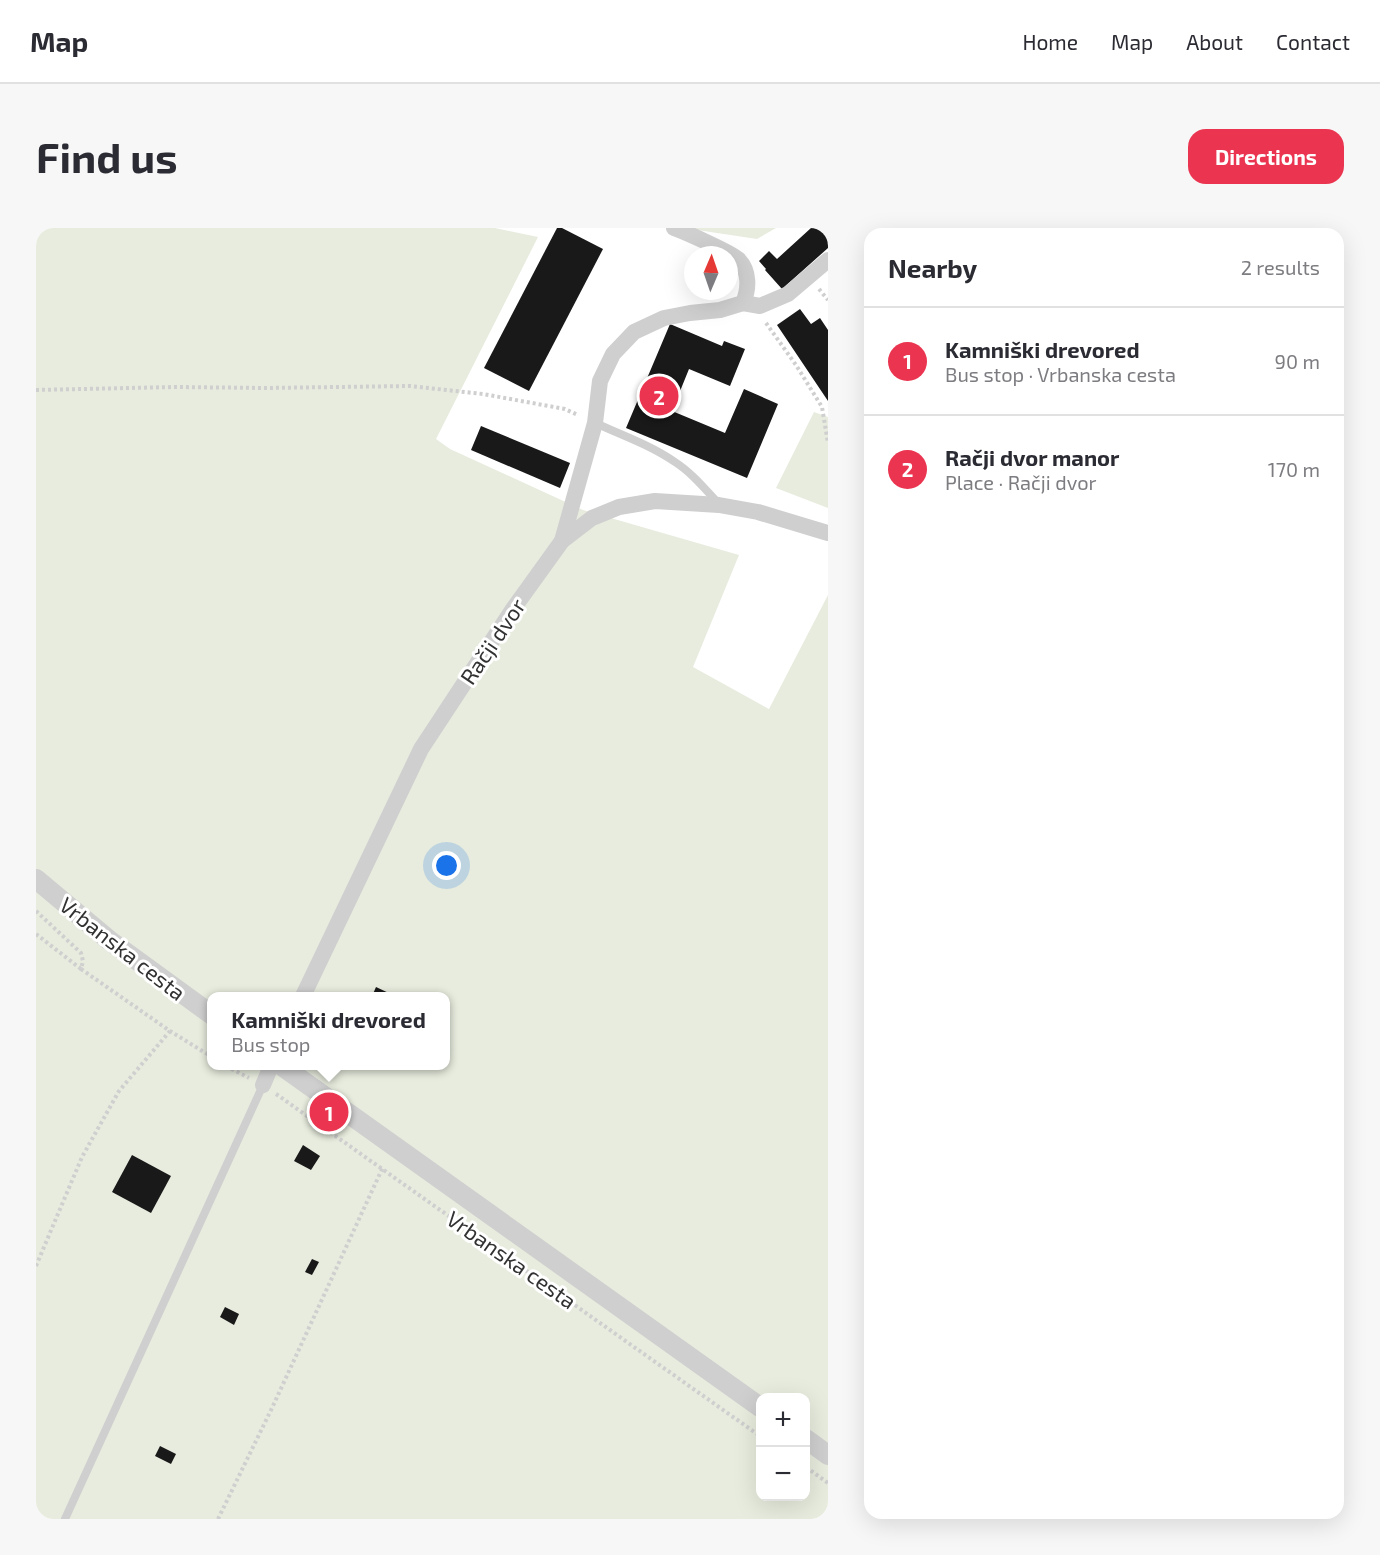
<!DOCTYPE html>
<html lang="en">
<head>
<meta charset="utf-8">
<style>
	body { margin:0; font-family:"Exo 2",sans-serif; background:#f7f7f7; color:#2b2b33 }
	.controls { position:absolute; right:18px; bottom:18px; display:grid; overflow:hidden; border-radius:12px; box-shadow:0 6px 24px #0002 }
	.controls button { width:54px; height:54px; display:grid; place-items:center; padding:0; border:0; border-bottom:2px solid #e1e1e2; background:#fff; color:#2b2b33; font:30px sans-serif }
	.compass { position:absolute; left:648px; top:18px; width:54px; height:54px; border-radius:50%; background:#fff; box-shadow:0 6px 24px #0002; rotate:2deg }
	.you { position:absolute; left:411px; top:638px; width:21px; height:21px; margin:-15px; border:4px solid #fff; border-radius:50%; background:#1a73e8; box-shadow:0 0 0 9px #1a73e833 }
	.badge { display:grid; place-items:center; width:39px; height:39px; border-radius:50%; background:#ea3450; color:#fff; font-size:20px; font-weight:700 }
	.pin { position:absolute; translate:-50% -50%; border:3px solid #fff; box-shadow:0 2px 6px #0006 }
	.popup { position:absolute; left:171px; top:764px; width:243px; height:78px; box-sizing:border-box; display:grid; place-content:center; border-radius:12px; background:#fff; filter:drop-shadow(0 2px 4px #0005); font-size:20px; white-space:nowrap; color:#7c7c81 }
	.popup b { font-size:22px; color:#2b2b33 }
	.popup::after { content:''; position:absolute; left:50%; top:100%; margin-left:-12px; border:12px solid transparent; border-top-color:#fff }
	.list { margin:0; padding:0; list-style:none }
	h2 { display:flex; justify-content:space-between; align-items:center; height:78px; margin:0; padding:0 24px; font-size:26px }
	h2 small { font-size:20px; font-weight:400; color:#7c7c81 }
	.list li { display:grid; grid-template-columns:39px 1fr auto; gap:18px; align-items:center; box-sizing:border-box; height:108px; padding:0 24px; border-top:2px solid #e1e1e2 }
	.list b { display:block; font-size:22px; white-space:nowrap }
	.list p { margin:0; font-size:20px; white-space:nowrap; color:#7c7c81 }
	.list em { font-size:20px; font-style:normal; color:#7c7c81 }
	.map { position:relative; flex:none; width:792px; height:1291px; overflow:hidden; border-radius:18px }
	header { display:flex; align-items:center; gap:36px; box-sizing:border-box; height:84px; padding:0 30px; background:#fff; border-bottom:2px solid #e1e1e2 }
	header strong { font-size:28px }
	nav { display:flex; gap:33px; margin-inline-start:auto; font-size:21px }
	.intro { display:flex; align-items:center; justify-content:space-between; box-sizing:border-box; height:144px; padding:0 36px }
	h1 { margin:0; font-size:42px }
	.button { padding:15px 27px; border-radius:18px; background:#ea3450; color:#fff; font-size:21px; font-weight:700 }
	main { display:flex; gap:36px; padding:0 36px }
	aside { flex:1; background:#fff; border-radius:18px; box-shadow:0 6px 24px #0002 }
	.map>svg:first-child { display:block }
	.green { fill:#e7ecde; fill-rule:evenodd }
	.building { fill:#191919 }
	.lines { fill:none; stroke-linecap:round; stroke-linejoin:round }
	.path { stroke:#cfcfcf; stroke-width:4; stroke-dasharray:3 3; stroke-linecap:butt }
	.service { stroke:#cfcfcf; stroke-width:8 }
	.minor { stroke:#cfcfcf; stroke-width:16 }
	.tertiary { stroke:#cfcfcf; stroke-width:20 }
	.labels { text-anchor:middle; dominant-baseline:central; stroke-width:6; stroke-linejoin:round; paint-order:stroke }
	.street-label { font-size:22px; fill:#323232; stroke:#fff }
</style>
</head>
<body>
<header>
<strong>Map</strong>
<nav><a>Home</a><a>Map</a><a>About</a><a>Contact</a></nav>
</header>
<div class="intro"><h1>Find us</h1><a class="button">Directions</a></div>
<main>
<div class="map">
<svg width="792" height="1291" viewBox="0 0 792 1291">
	<rect width="100%" height="100%" fill="#fff"/>
	<!-- green -->
	<g class="green">
		<path d="M0,0H459L502,9L400,211L414,221L547,282L703,327L657,439L733,481L792,367V1291H0ZM176,768H410V838H176ZM724,1170H770V1268H724Z"/>
		<polygon points="648,0 740,0 721,11"/>
		<polygon points="778,184 792,189 792,280 740,260"/>
	</g>
	<!-- building -->
	<g class="building">
		<polygon points="521,0 526,0 567,21 493,163 448,140"/>
		<polygon points="775,0 783,0 792,10 792,20 746,61 729,42 730,41 723,33 733,23 741,31"/>
		<polygon points="764,81 775,96 784,90 792,102 792,173 741,97"/>
		<polygon points="634,96 686,118 688,113 709,121 694,158 653,141 636,183 689,205 708,161 742,176 711,250 590,200"/>
		<polygon points="445,198 534,235 524,260 435,222"/>
		<polygon points="340,759 357,767 356,768 336,768"/>
		<polygon points="267,917 284,928 275,942 258,933"/>
		<polygon points="96,927 135,948 115,985 76,964"/>
		<polygon points="276,1031 283,1034 276,1047 269,1044"/>
		<polygon points="189,1079 203,1086 198,1097 184,1089"/>
		<polygon points="124,1218 140,1226 135,1236 119,1228"/>
	</g>
	<g class="lines">
		<!-- path -->
		<g class="path">
			<polyline points="783,61 792,72"/>
			<polyline points="730,95 760,137 786,179 792,215"/>
			<polyline points="0,162 139,159 230,160 374,158 447,166 529,181 542,187"/>
			<polyline points="0,683 45,725 47,733 45,741 134,803 176,829"/>
			<polyline points="0,706 45,741"/>
			<polyline points="190,838 213,850"/>
			<polyline points="240,866 724,1208"/>
			<polyline points="0,1038 46,929 83,863 134,803"/>
			<polyline points="770,1239 792,1255"/>
			<polyline points="182,1291 236,1180 347,939"/>
		</g>
		<!-- service -->
		<g class="service">
			<path d="M559,195C586,207 614,217 639,234C656,245 669,261 683,276"/>
			<polyline points="29,1291 227,857"/>
		</g>
		<!-- minor -->
		<g class="minor">
			<polyline points="707,75 724,78 752,66 792,32"/>
			<path d="M526,313L559,195L564,153L577,126L598,104L628,90L654,85L684,82L707,75C713,61 714,43 702,31C694,24 649,4 638,0"/>
			<polyline points="267,768 385,521 477,381 526,313 556,290 583,279 619,273 683,277 722,284 792,305"/>
			<polyline points="227,857 235,838"/>
		</g>
		<!-- tertiary -->
		<g class="tertiary">
			<polyline points="0,651 73,712 176,787"/>
			<polyline points="246,838 724,1179"/>
			<polyline points="770,1211 792,1227"/>
		</g>
	</g>
	<g class="labels">
		<!-- street labels -->
		<g class="street-label">
			<text transform="translate(456 413) rotate(-56)">Račji dvor</text>
			<text transform="translate(87 720) rotate(38)">Vrbanska cesta</text>
			<text transform="translate(476 1031) rotate(35)">Vrbanska cesta</text>
		</g>
	</g>
</svg>
<div class="controls">
<button>+</button>
<button>−</button>
</div>
<svg class="compass" viewBox="-18 -18 36 36"><path d="M0-13l5 13h-10z" fill="#e53935"/><path d="M0 13l5-13h-10z" fill="#7c7c81"/></svg>
<div class="you"></div>
<div class="pin badge" style="left:293px;top:884px">1</div>
<div class="popup"><b>Kamniški drevored</b>Bus stop</div>
<div class="pin badge" style="left:623px;top:168px">2</div>
</div>
<aside>
<h2>Nearby<small>2 results</small></h2>
<ul class="list">
<li><span class="badge">1</span><div><b>Kamniški drevored</b><p>Bus stop · Vrbanska cesta</p></div><em>90 m</em></li>
<li><span class="badge">2</span><div><b>Račji dvor manor</b><p>Place · Račji dvor</p></div><em>170 m</em></li>
</ul>
</aside>
</main>
</body>
</html>
